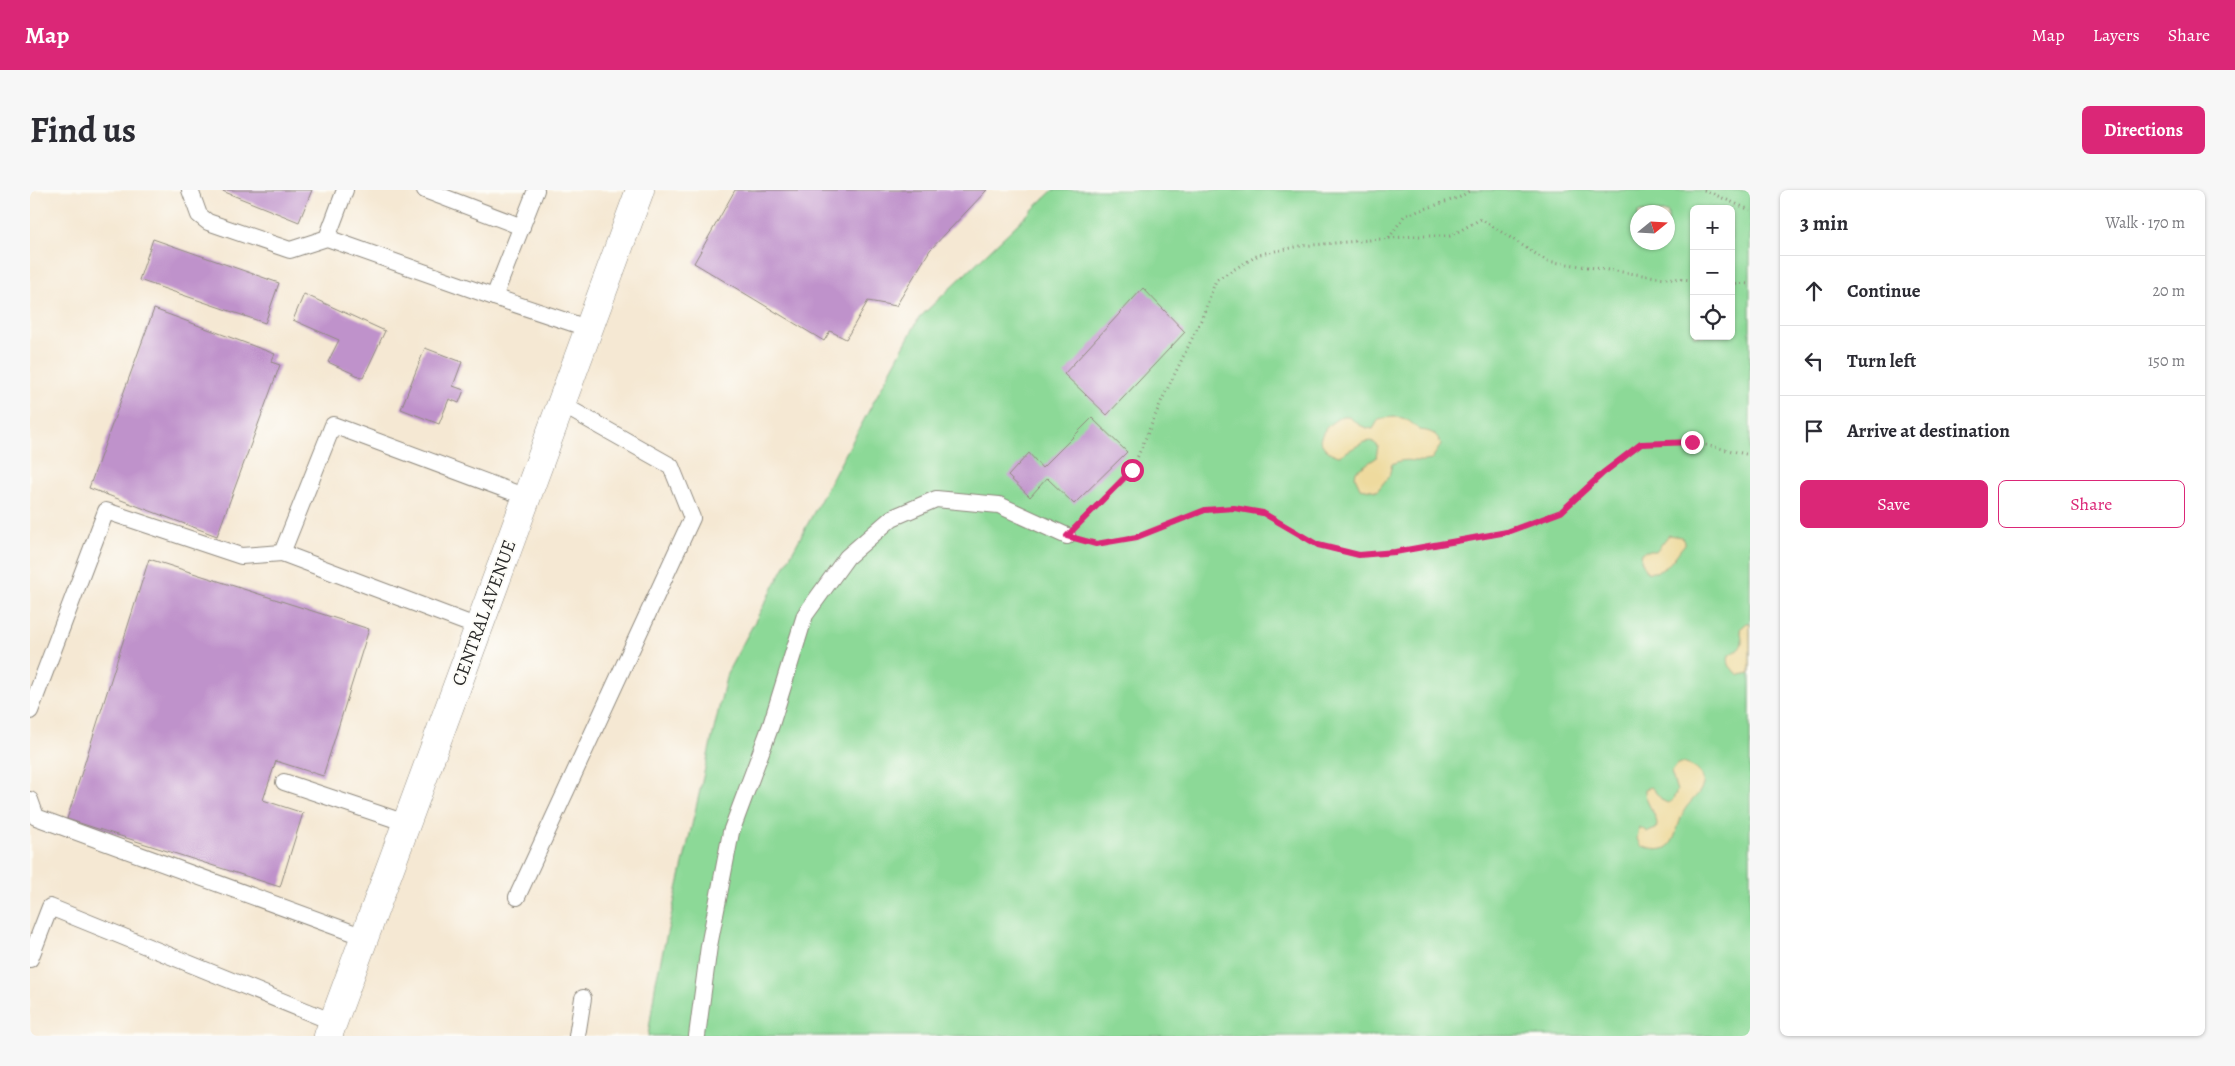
<!DOCTYPE html>
<html lang="en">
<head>
<meta charset="utf-8">
<style>
	body { margin:0; font-family:Alegreya,serif; background:#f7f7f7; color:#2b2b33 }
	.controls { position:absolute; right:15px; top:15px; display:grid; overflow:hidden; border-radius:8px; box-shadow:0 1px 4px #0004 }
	.controls button { width:45px; height:45px; display:grid; place-items:center; padding:0; border:0; border-bottom:1px solid #e1e1e2; background:#fff; color:#2b2b33; font:25px sans-serif }
	.compass { position:absolute; left:1600px; top:15px; width:45px; height:45px; border-radius:50%; background:#fff; box-shadow:0 1px 4px #0004; rotate:72deg }
	.stop { position:absolute; width:15px; height:15px; margin:-11px; border:4px solid #db2777; border-radius:50%; background:#fff }
	.stop.end { background:#db2777; border-color:#fff; box-shadow:0 1px 5px #0008 }
	.list { margin:0; padding:0; list-style:none }
	h2 { display:flex; justify-content:space-between; align-items:center; height:65px; margin:0; padding:0 20px; font-size:21px }
	h2 small { font-size:16px; font-weight:400; color:#7c7c81 }
	.list li { display:grid; grid-template-columns:32px 1fr auto; gap:15px; align-items:center; box-sizing:border-box; height:70px; padding:0 20px; border-top:1px solid #e1e1e2 }
	.list b { display:block; font-size:19px; white-space:nowrap }
	.list em { font-size:16px; font-style:normal; color:#7c7c81 }
	.actions { display:flex; gap:10px; padding:15px 20px }
	.actions a { flex:1; padding:11px 0; border:1px solid #db2777; border-radius:8px; text-align:center; font-size:18px; color:#db2777 }
	.actions .main { background:#db2777; color:#fff }
	.icon { flex:none; width:28px; height:28px; fill:none; stroke:currentColor; stroke-width:2; stroke-linecap:round; stroke-linejoin:round }
	.map { position:relative; flex:none; width:1720px; height:846px; overflow:hidden; border-radius:8px }
	header { display:flex; align-items:center; gap:30px; box-sizing:border-box; height:70px; padding:0 25px; background:#db2777; color:#fff }
	header strong { font-size:24px }
	nav { display:flex; gap:28px; margin-inline-start:auto; font-size:18px }
	.intro { display:flex; align-items:center; justify-content:space-between; box-sizing:border-box; height:120px; padding:0 30px }
	h1 { margin:0; font-size:35px }
	.button { padding:12px 22px; border-radius:8px; background:#db2777; color:#fff; font-size:18px; font-weight:700 }
	main { display:flex; gap:30px; padding:0 30px }
	aside { flex:1; background:#fff; border-radius:8px; box-shadow:0 1px 4px #0004 }
	.map>svg:first-child { display:block }
	.green { fill:#8cd997; stroke:#5c8261; fill-rule:evenodd }
	.sand { fill:#eeda9e; stroke:#8c8264 }
	.building { fill:#bf92cb }
	.lines { fill:none; stroke-linecap:round; stroke-linejoin:round }
	.service-casing { stroke:#908a7f; stroke-width:18 }
	.secondary-casing { stroke:#908a7f; stroke-width:29 }
	.path { stroke:#908a7f; stroke-width:3; stroke-dasharray:1 4; stroke-linecap:butt }
	.service { stroke:#fff; stroke-width:16 }
	.secondary { stroke:#fff; stroke-width:28 }
	.route { stroke:#db2777; stroke-width:6 }
	.labels { text-anchor:middle; dominant-baseline:central; stroke-width:4; stroke-linejoin:round; paint-order:stroke }
	.street-label { font-size:19px; fill:#2b2b2b; stroke:#fdfcf7 }
</style>
</head>
<body>
<header>
<strong>Map</strong>
<nav><a>Map</a><a>Layers</a><a>Share</a></nav>
</header>
<div class="intro"><h1>Find us</h1><a class="button">Directions</a></div>
<main>
<div class="map">
<svg width="1720" height="846" viewBox="0 0 1720 846">
	<rect width="100%" height="100%" fill="#fdfcf7"/>
	<filter id="ink" filterUnits="userSpaceOnUse"><feTurbulence type="fractalNoise" baseFrequency=".02" numOctaves="2"/><feDisplacementMap in="SourceGraphic" scale="10" xChannelSelector="R" yChannelSelector="G"/><feConvolveMatrix kernelMatrix="1 2 1 2 8 2 1 2 1" color-interpolation-filters="sRGB"/></filter>
	<filter id="wash" filterUnits="userSpaceOnUse"><feTurbulence type="fractalNoise" baseFrequency=".0096" numOctaves="4" result="noise"/><feDisplacementMap in="SourceGraphic" scale="20" xChannelSelector="R" yChannelSelector="G"/><feGaussianBlur stdDeviation="1.12" result="paint"/><feColorMatrix in="noise" values="0 0 0 0 0 0 0 0 0 0 0 0 0 0 0 0 0 1.4 0 .05"/><feComposite in="paint" operator="in"/></filter>
	<g filter="url(#wash)">
		<rect width="100%" height="100%" fill="#f5e8d3"/>
		<!-- green -->
		<path class="green" d="M1023,0H1720V846H618L626,791L697,483L889,128ZM1664,19H1701V146H1664ZM1608,22H1638V52H1608Z"/>
		<!-- sand -->
		<g class="sand">
			<path d="M1312,226H1318C1326,233 1332,238 1343,239L1349,229C1368,226 1375,225 1389,240C1400,241 1408,243 1411,255L1401,270C1386,274 1377,266 1362,274L1359,286L1347,301L1330,298L1325,287L1326,281L1346,268L1348,256L1342,251L1334,252L1309,266C1299,263 1294,259 1290,250C1294,237 1301,233 1312,226Z"/>
			<path d="M1639,345L1651,347L1655,351V354C1644,366 1637,385 1617,382L1611,370L1612,363L1616,361H1626Z"/>
			<path d="M1717,433H1720V483L1710,485C1702,480 1696,475 1699,465C1713,459 1714,453 1710,439Z"/>
			<path d="M1650,573C1657,574 1663,576 1668,581C1684,597 1659,609 1653,623C1643,645 1646,669 1611,656L1607,649L1609,637L1618,642L1626,639C1631,627 1614,615 1615,599L1621,597L1633,611L1638,613L1642,611L1647,601L1641,582L1646,575Z"/>
		</g>
		<g id="blocks">
			<!-- building -->
			<g class="building">
				<polygon points="190,0 282,0 269,32"/>
				<polygon points="705,0 957,0 900,60 866,116 838,111 816,149 800,141 794,151 664,73"/>
				<polygon points="123,49 249,93 235,133 109,90"/>
				<polygon points="1113,98 1155,142 1077,225 1034,184"/>
				<polygon points="274,104 355,141 333,188 298,172 309,150 263,130"/>
				<polygon points="124,119 245,164 241,172 250,175 187,346 59,298"/>
				<polygon points="395,158 432,172 423,196 434,200 429,213 419,209 409,234 371,219"/>
				<polygon points="1062,228 1097,262 1044,314 1017,288 1000,307 978,286 999,263 1012,278"/>
				<polygon points="119,369 339,439 293,586 246,571 233,610 273,623 250,697 37,629"/>
			</g>
		</g>
	</g>
	<g filter="url(#ink)">
		<use href="#blocks" fill-opacity="0" stroke="#908a7f" stroke-width="1"/>
		<g class="lines">
			<defs>
				<g id="service">
					<polyline points="160,0 169,25 178,32 260,60 297,48 464,107 506,0"/>
					<polyline points="395,0 492,37"/>
					<polyline points="297,48 315,0"/>
					<polyline points="464,107 560,139"/>
					<polyline points="448,437 252,363 303,235 496,307"/>
					<polyline points="0,521 76,321 211,366 252,363"/>
					<polyline points="254,592 376,633"/>
					<polyline points="0,610 6,627 334,747"/>
					<polyline points="487,707 662,328 641,276 531,214"/>
					<polyline points="0,769 20,717 303,832"/>
					<polyline points="547,846 553,808"/>
					<polyline points="667,846 679,756 701,642 741,535 775,425 817,367 862,328 906,309 969,315 1037,346"/>
				</g>
				<polyline id="secondary" points="298,846 610,0"/>
			</defs>
			<!-- service casing -->
			<use href="#service" class="service-casing"/>
			<!-- secondary casing -->
			<use href="#secondary" class="secondary-casing"/>
			<!-- path -->
			<g class="path">
				<polyline points="1674,0 1720,20"/>
				<polyline points="1359,48 1374,26 1430,7 1441,0"/>
				<polyline points="1701,93 1720,94"/>
				<polyline points="1052,330 1102,280 1131,212 1172,128 1186,90 1230,64 1271,56 1385,46 1420,46 1451,29 1517,71 1626,87 1664,90"/>
				<polyline points="1058,351 1066,354 1107,347 1175,321 1204,318 1233,323 1288,355 1329,365 1365,362 1477,341 1531,322 1573,283 1611,254 1662,252 1720,265"/>
			</g>
			<!-- service -->
			<use href="#service" class="service"/>
			<!-- secondary -->
			<use href="#secondary" class="secondary"/>
		</g>
	</g>
	<g class="lines" filter="url(#ink)">
		<!-- route -->
		<polyline class="route" points="1102,280 1037,346 1066,354 1107,347 1175,320 1204,318 1233,323 1288,355 1329,365 1365,362 1477,342 1531,322 1573,283 1611,254 1662,252"/>
	</g>
	<g class="labels">
		<!-- street labels -->
		<g class="street-label">
			<text transform="translate(454 423) rotate(-70)">CENTRAL AVENUE</text>
		</g>
	</g>
</svg>
<div class="controls">
<button>+</button>
<button>−</button>
<button><svg class="icon" aria-label="locate" viewBox="0 0 24 24"><circle cx="12" cy="12" r="6"/><path d="M12 2v4M12 18v4M2 12h4M18 12h4"/></svg></button>
</div>
<svg class="compass" viewBox="-18 -18 36 36"><path d="M0-13l5 13h-10z" fill="#e53935"/><path d="M0 13l5-13h-10z" fill="#7c7c81"/></svg>
<div class="stop" style="left:1102px;top:280px"></div>
<div class="stop end" style="left:1662px;top:252px"></div>
</div>
<aside>
<h2>3 min<small>Walk · 170 m</small></h2>
<ul class="list">
<li><svg class="icon" aria-label="ahead" viewBox="0 0 24 24"><path d="M12 20V5M6 11l6-6 6 6"/></svg><div><b>Continue</b></div><em>20 m</em></li>
<li><svg class="icon" aria-label="left" viewBox="0 0 24 24"><path d="M17 20v-9H6M10 6l-5 5 5 5"/></svg><div><b>Turn left</b></div><em>150 m</em></li>
<li><svg class="icon" aria-label="arrive" viewBox="0 0 24 24"><path d="M6 21V4h12l-3 4 3 4H6"/></svg><div><b>Arrive at destination</b></div></li>
</ul>
<div class="actions"><a class="main">Save</a><a>Share</a></div>
</aside>
</main>
</body>
</html>
